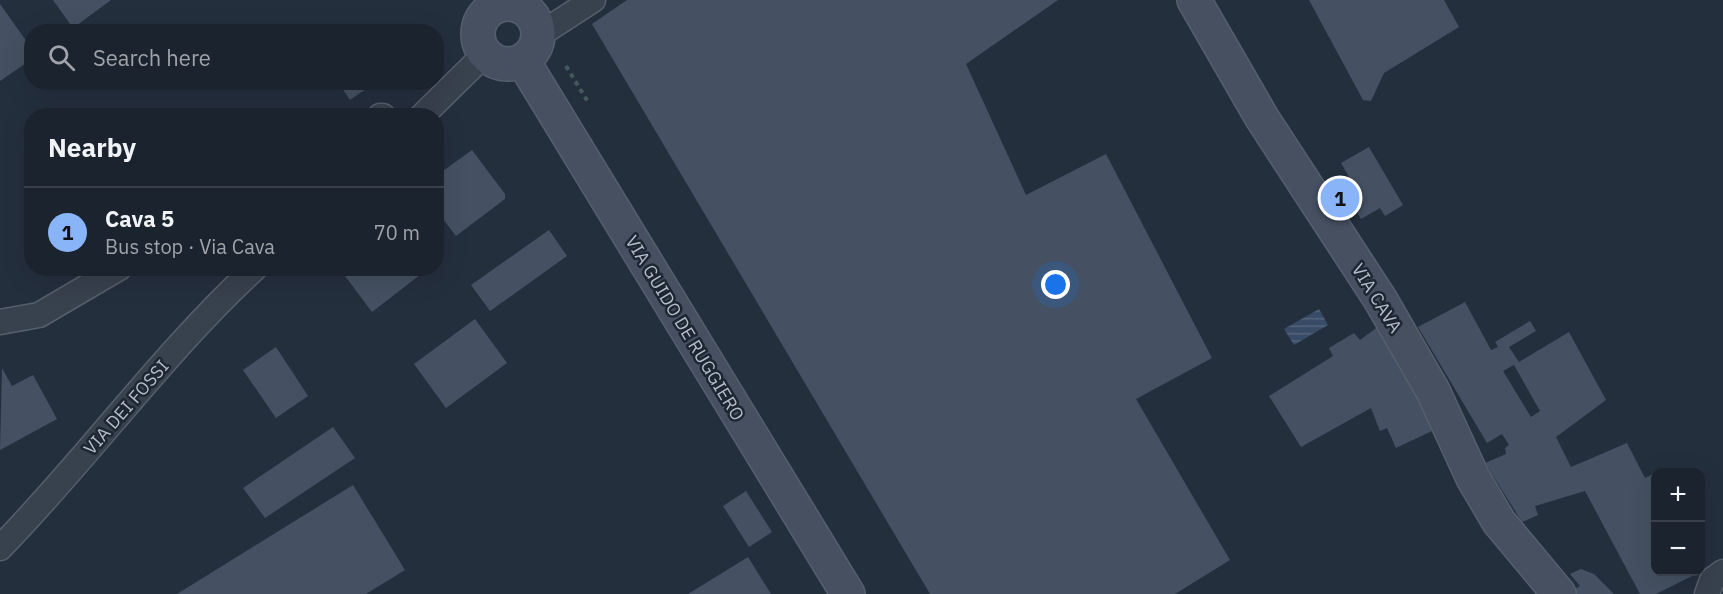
<!DOCTYPE html>
<html lang="en">
<head>
<meta charset="utf-8">
<style>
	body { margin:0; font-family:"IBM Plex Sans",sans-serif; background:#242b36; color:#f1f3f6 }
	.controls { position:absolute; right:18px; bottom:18px; display:grid; overflow:hidden; border-radius:12px; box-shadow:0 6px 24px #0002 }
	.controls button { width:54px; height:54px; display:grid; place-items:center; padding:0; border:0; border-bottom:2px solid #39404a; background:#1b232e; color:#f1f3f6; font:30px sans-serif }
	.you { position:absolute; left:1056px; top:285px; width:21px; height:21px; margin:-15px; border:4px solid #fff; border-radius:50%; background:#1a73e8; box-shadow:0 0 0 9px #1a73e833 }
	.badge { display:grid; place-items:center; width:39px; height:39px; border-radius:50%; background:#8ab4f8; color:#111; font-size:20px; font-weight:700 }
	.pin { position:absolute; translate:-50% -50%; border:3px solid #fff; box-shadow:0 2px 6px #0006 }
	.list { margin:0; padding:0; list-style:none }
	h2 { display:flex; justify-content:space-between; align-items:center; height:78px; margin:0; padding:0 24px; font-size:26px }
	h2 small { font-size:20px; font-weight:400; color:#a0a4aa }
	.list li { display:grid; grid-template-columns:39px 1fr auto; gap:18px; align-items:center; box-sizing:border-box; height:90px; padding:0 24px; border-top:2px solid #39404a }
	.list b { display:block; font-size:22px; white-space:nowrap }
	.list p { margin:0; font-size:20px; white-space:nowrap; color:#a0a4aa }
	.list em { font-size:20px; font-style:normal; color:#a0a4aa }
	.icon { flex:none; width:33px; height:33px; fill:none; stroke:currentColor; stroke-width:2; stroke-linecap:round; stroke-linejoin:round }
	.map { position:relative; flex:none; width:1723px; height:594px; overflow:hidden }
	.search { position:absolute; background:#1b232e; box-shadow:0 6px 24px #0002; left:24px; top:24px; width:420px; height:66px; display:flex; align-items:center; gap:15px; box-sizing:border-box; padding:0 21px; border-radius:24px; color:#a0a4aa; font-size:22px }
	.panel { position:absolute; background:#1b232e; box-shadow:0 6px 24px #0002; left:24px; top:108px; width:420px; height:168px; border-radius:24px }
	.map>svg:first-child { display:block }
	.water { fill:url(#water-rules) }
	.building { fill:#455162; fill-rule:evenodd }
	.lines { fill:none; stroke-linecap:round; stroke-linejoin:round }
	.street-casing { stroke:#565f6c; stroke-width:27 }
	.secondary-casing { stroke:#565f6c; stroke-width:36 }
	.path { stroke:#44595c; stroke-width:4; stroke-dasharray:4.5 4.5; stroke-linecap:butt }
	.street { stroke:#38414e; stroke-width:24 }
	.secondary { stroke:#465061; stroke-width:33 }
	.labels { text-anchor:middle; dominant-baseline:central; stroke-width:5; stroke-linejoin:round; paint-order:stroke }
	.street-label { font-size:18px; fill:#b4bcc9; stroke:#1d2633 }
</style>
</head>
<body>
<div class="map">
<svg width="1723" height="594" viewBox="0 0 1723 594">
	<defs>
		<pattern id="water-rules" width="6" height="5" patternUnits="userSpaceOnUse" patternTransform="scale(1.5)"><rect width="6" height="5" fill="#394c67"/><path d="M0 2.5h6" fill="none" stroke="#53647b"/></pattern>
	</defs>
	<rect width="100%" height="100%" fill="#242f3e"/>
	<!-- water -->
	<polygon class="water" points="1319,309 1328,325 1294,345 1284,329"/>
	<!-- building -->
	<g class="building">
		<polygon points="53,0 111,0 73,28"/>
		<polygon points="627,0 1058,0 966,64 1026,195 1106,154 1212,358 1136,399 1230,560 1175,594 930,594 592,24"/>
		<polygon points="1309,0 1444,0 1459,27 1384,73 1371,101 1363,100"/>
		<polygon points="0,4 32,49 32,59 0,81"/>
		<polygon points="338,82 376,82 350,100"/>
		<polygon points="1369,147 1403,205 1385,216 1380,208 1361,219 1345,192 1355,187 1341,163"/>
		<polygon points="472,150 505,194 505,199 456,236 436,210 436,176"/>
		<polygon points="549,230 567,256 490,311 471,285"/>
		<polygon points="339,268 429,268 372,312"/>
		<path d="M1465,302L1491,350L1498,347L1495,342L1530,321L1536,331L1509,347L1519,362L1569,332L1606,400L1556,437L1571,467L1627,443L1645,478L1656,473V572H1700L1656,594H1640L1585,491L1535,506L1538,515L1522,522L1485,463L1506,454L1505,448L1509,445L1502,434L1487,443L1418,327ZM1514,365L1540,411L1531,417L1503,371Z"/>
		<polygon points="475,319 507,363 446,408 414,364"/>
		<polygon points="1379,326 1405,367 1432,431 1396,448 1387,428 1380,431 1371,408 1301,447 1269,396 1333,356 1329,348 1354,333 1360,340"/>
		<polygon points="276,347 308,396 276,418 243,370"/>
		<polygon points="2,368 12,386 33,375 57,419 0,450"/>
		<polygon points="333,427 355,458 265,518 243,488"/>
		<polygon points="353,485 405,570 366,594 177,594"/>
		<polygon points="746,491 772,532 749,547 723,506"/>
		<polygon points="748,557 771,594 688,594"/>
		<polygon points="1581,569 1594,574 1614,594 1576,594 1573,590 1580,586 1570,574"/>
	</g>
	<g class="lines">
		<defs>
			<g id="street">
				<polyline points="539,35 593,0"/>
				<polyline points="380,116 383,116"/>
				<polyline points="422,116 485,54"/>
				<polyline points="0,322 39,315 119,268"/>
				<path d="M0,548C88,458 162,354 255,268"/>
				<polyline points="1707,594 1712,580 1723,572"/>
			</g>
			<g id="secondary">
				<polyline points="1194,0 1262,118 1380,299 1433,391 1473,478 1499,522 1559,594"/>
				<circle cx="508" cy="34" r="30"/>
				<polyline points="523,61 848,594"/>
			</g>
		</defs>
		<!-- street casing -->
		<use href="#street" class="street-casing"/>
		<!-- secondary casing -->
		<use href="#secondary" class="secondary-casing"/>
		<!-- path -->
		<polyline class="path" points="566,66 588,102"/>
		<!-- street -->
		<use href="#street" class="street"/>
		<!-- secondary -->
		<use href="#secondary" class="secondary"/>
	</g>
	<g class="labels">
		<!-- street labels -->
		<g class="street-label">
			<text transform="translate(1377 298) rotate(58)">VIA CAVA</text>
			<text transform="translate(685 328) rotate(59)">VIA GUIDO DE RUGGIERO</text>
			<text transform="translate(126 407) rotate(-49)">VIA DEI FOSSI</text>
		</g>
	</g>
</svg>
<div class="controls">
<button>+</button>
<button>−</button>
</div>
<div class="you"></div>
<div class="pin badge" style="left:1340px;top:198px">1</div>
<div class="search"><svg class="icon" aria-label="search" viewBox="0 0 24 24"><circle cx="10" cy="10" r="6"/><path d="M15 15l6 6"/></svg>Search here</div>
<section class="panel">
<h2>Nearby<small></small></h2>
<ul class="list">
<li><span class="badge">1</span><div><b>Cava 5</b><p>Bus stop · Via Cava</p></div><em>70 m</em></li>
</ul>
</section>
</div>
</body>
</html>
